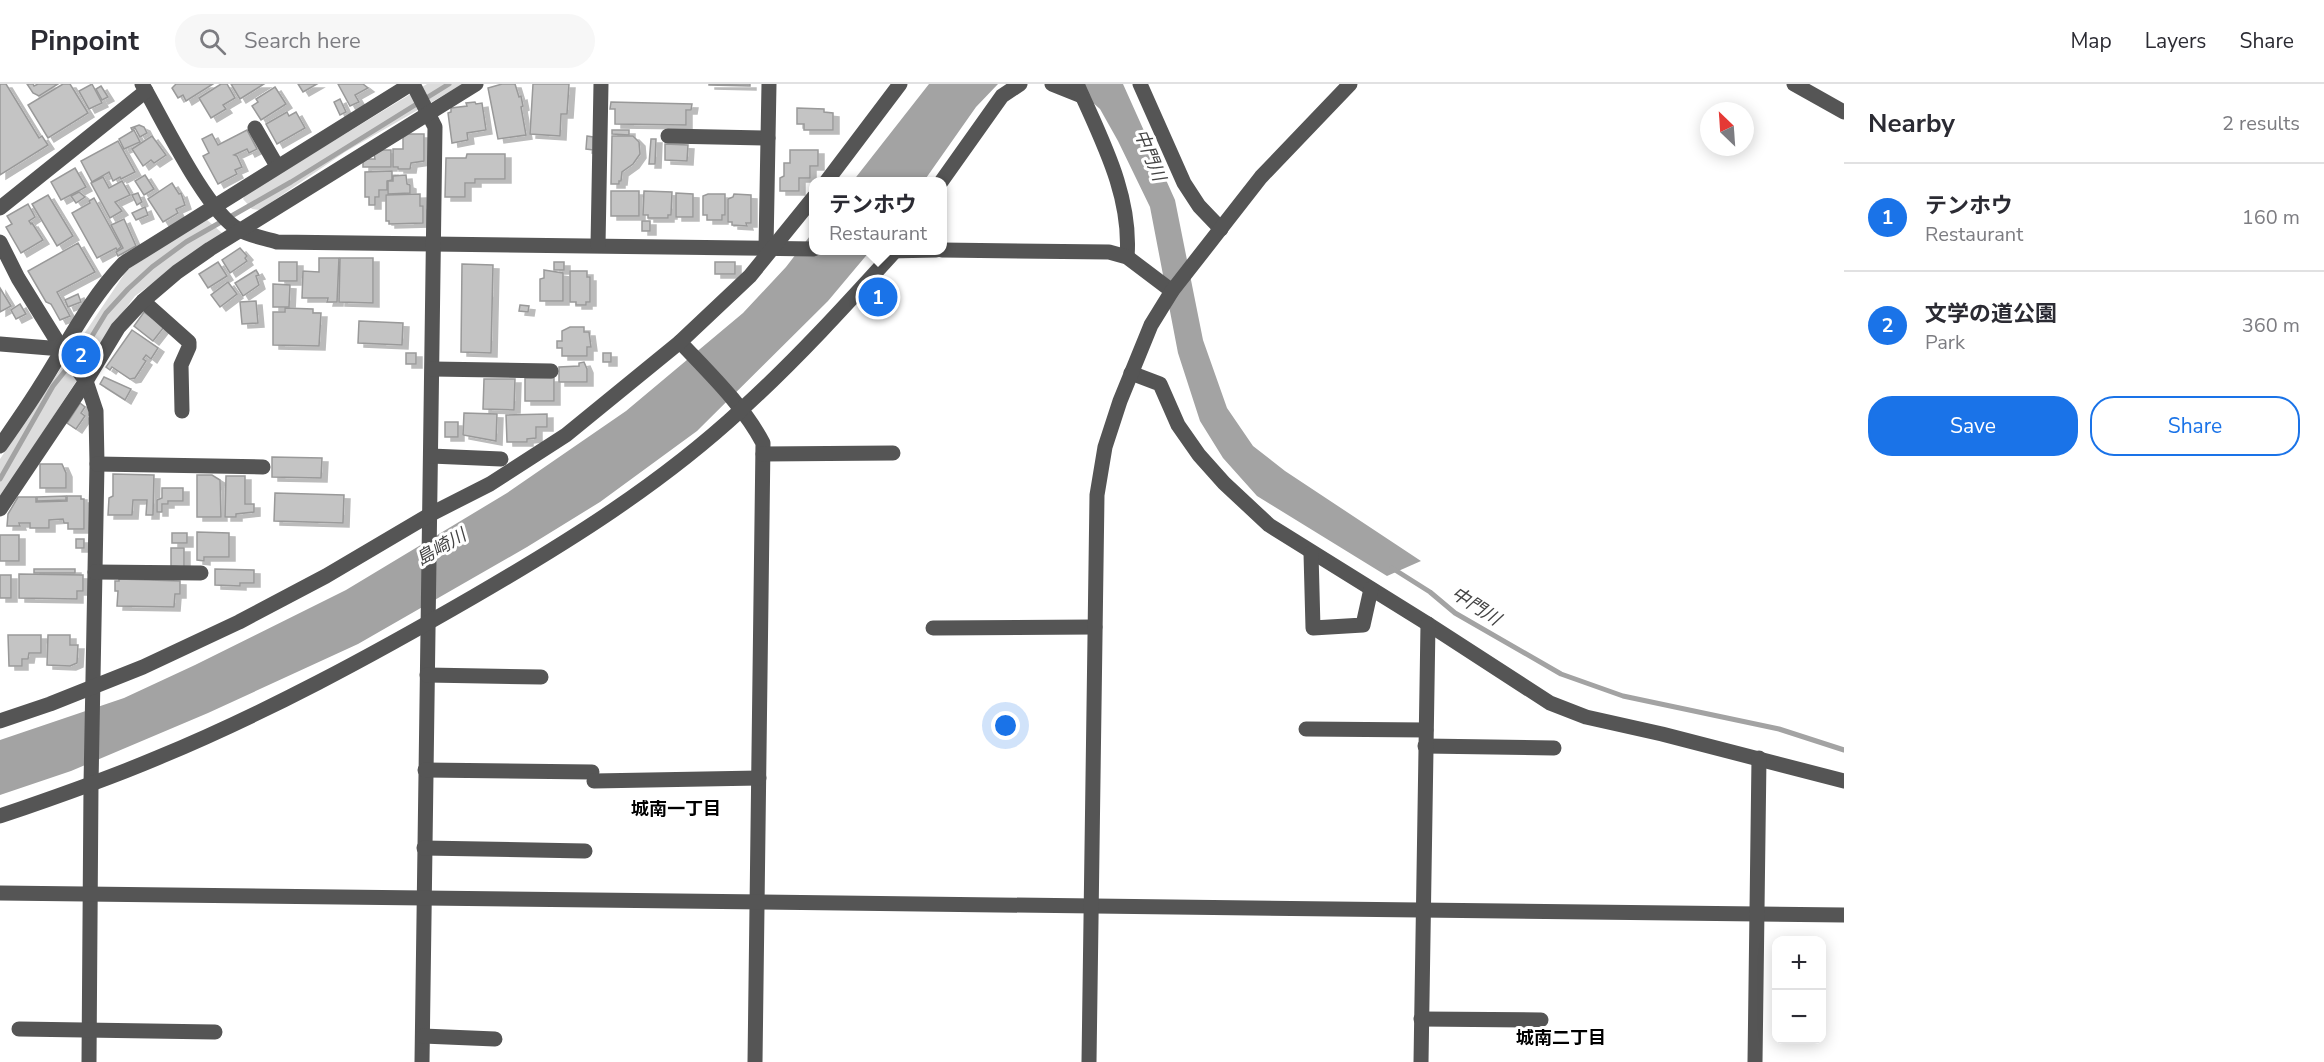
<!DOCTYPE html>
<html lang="en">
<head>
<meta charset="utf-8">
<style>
	body { margin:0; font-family:"Nunito Sans","Noto Sans JP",sans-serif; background:#f7f7f7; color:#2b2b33 }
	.controls { position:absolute; right:18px; bottom:18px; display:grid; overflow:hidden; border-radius:12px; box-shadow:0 3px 15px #0003 }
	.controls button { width:54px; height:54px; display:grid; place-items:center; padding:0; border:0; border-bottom:2px solid #e1e1e2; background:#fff; color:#2b2b33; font:30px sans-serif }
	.compass { position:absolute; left:1700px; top:18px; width:54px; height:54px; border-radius:50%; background:#fff; box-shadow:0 3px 15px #0003; rotate:335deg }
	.you { position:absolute; left:1006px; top:642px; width:21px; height:21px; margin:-15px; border:4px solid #fff; border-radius:50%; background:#1a73e8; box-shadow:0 0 0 9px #1a73e833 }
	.badge { display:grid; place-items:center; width:39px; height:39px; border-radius:50%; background:#1a73e8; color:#fff; font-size:20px; font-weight:700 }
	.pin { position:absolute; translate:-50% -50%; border:3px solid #fff; box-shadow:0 2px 6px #0006 }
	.popup { position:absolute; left:809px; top:93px; width:138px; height:78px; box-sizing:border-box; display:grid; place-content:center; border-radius:12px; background:#fff; filter:drop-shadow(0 2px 4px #0005); font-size:20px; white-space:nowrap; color:#7c7c81 }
	.popup b { font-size:22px; color:#2b2b33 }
	.popup::after { content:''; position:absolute; left:50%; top:100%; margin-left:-12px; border:12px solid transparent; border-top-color:#fff }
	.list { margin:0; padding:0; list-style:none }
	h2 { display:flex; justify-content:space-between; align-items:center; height:78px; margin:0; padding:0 24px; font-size:26px }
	h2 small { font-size:20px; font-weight:400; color:#7c7c81 }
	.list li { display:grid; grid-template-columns:39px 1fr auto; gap:18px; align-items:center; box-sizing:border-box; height:108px; padding:0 24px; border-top:2px solid #e1e1e2 }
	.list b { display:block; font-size:22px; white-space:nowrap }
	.list p { margin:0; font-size:20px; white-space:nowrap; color:#7c7c81 }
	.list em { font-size:20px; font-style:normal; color:#7c7c81 }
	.actions { display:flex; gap:12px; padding:18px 24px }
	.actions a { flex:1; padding:14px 0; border:2px solid #1a73e8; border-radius:24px; text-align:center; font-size:21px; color:#1a73e8 }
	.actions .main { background:#1a73e8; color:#fff }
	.icon { flex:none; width:33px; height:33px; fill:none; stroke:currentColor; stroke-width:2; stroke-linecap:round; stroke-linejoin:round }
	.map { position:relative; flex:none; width:1844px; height:978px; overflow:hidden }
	header { display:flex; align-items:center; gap:36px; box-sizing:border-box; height:84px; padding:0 30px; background:#fff; border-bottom:2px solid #e1e1e2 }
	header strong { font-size:28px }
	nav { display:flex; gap:33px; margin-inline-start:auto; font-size:21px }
	.search { width:420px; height:54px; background:#f7f7f7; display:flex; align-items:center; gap:15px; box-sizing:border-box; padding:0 21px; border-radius:33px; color:#7c7c81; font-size:22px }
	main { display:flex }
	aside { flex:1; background:#fff }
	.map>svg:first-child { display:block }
	.green { fill:#dcdcdc }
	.water { fill:#a3a3a3 }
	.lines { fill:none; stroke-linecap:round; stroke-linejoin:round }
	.stream { stroke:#a3a3a3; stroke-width:5 }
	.building { fill:#c4c4c4; stroke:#999; stroke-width:1.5; filter:url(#shadow) }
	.minor { stroke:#555; stroke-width:15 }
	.labels { text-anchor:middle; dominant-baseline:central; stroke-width:6; stroke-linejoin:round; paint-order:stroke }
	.water-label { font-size:18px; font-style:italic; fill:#444; stroke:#fff }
	.neighbourhood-label { font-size:18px; font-weight:bold; fill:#000; stroke:#fff }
</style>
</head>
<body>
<header>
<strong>Pinpoint</strong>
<div class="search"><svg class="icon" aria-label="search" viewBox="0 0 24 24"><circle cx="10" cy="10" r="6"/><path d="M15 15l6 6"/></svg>Search here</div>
<nav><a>Map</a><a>Layers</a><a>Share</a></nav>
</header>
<main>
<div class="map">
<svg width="1844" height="978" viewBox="0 0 1844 978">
	<defs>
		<filter id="shadow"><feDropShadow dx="6" dy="4" stdDeviation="0" flood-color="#0004"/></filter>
	</defs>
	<rect width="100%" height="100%" fill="#fff"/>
	<!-- green -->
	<g class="green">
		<polygon points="427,0 463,0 345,68 260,126 252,125 243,115 245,111"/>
		<polygon points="206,135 222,149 135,212 109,247 0,414 0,375 127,186"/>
	</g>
	<!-- water -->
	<g class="water">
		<polygon points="929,0 998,0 976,23 924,97 853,97"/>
		<polygon points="1072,0 1123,0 1175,116 1203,256 1227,324 1253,362 1285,387 1421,477 1387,492 1257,412 1223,374 1200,337 1178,269 1150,123 1118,57 1100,25"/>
		<polygon points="813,148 814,166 870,167 828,217 697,347 600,418 527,463 358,560 208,629 71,687 0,711 0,656 124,614 195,581 346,506 507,409 626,327 743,229 786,183"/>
	</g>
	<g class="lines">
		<!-- stream -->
		<g class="stream">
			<polyline points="0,395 53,302 89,257 106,229 128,205 152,183 186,158 291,98 449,0"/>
			<polyline points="1392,484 1430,508 1455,529 1561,590 1623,612 1779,645 1844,666"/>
		</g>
	</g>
	<!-- building -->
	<g class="building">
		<polygon points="0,0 6,0 39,54 42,52 48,61 0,91"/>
		<polygon points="27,0 33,0 34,2 38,0 58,0 39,12 33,9"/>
		<polygon points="63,0 70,0 88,29 48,54 28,21"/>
		<polygon points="92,0 102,19 89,25 79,7"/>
		<polygon points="176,0 213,0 186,17 183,11 178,14 172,4"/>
		<polygon points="221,0 227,0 235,14 223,21 226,25 211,34 199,14"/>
		<polygon points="231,0 264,0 240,15"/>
		<polygon points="298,0 317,0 303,8"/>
		<polygon points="338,0 363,0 368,4 355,11 359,18 350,22"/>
		<polygon points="502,0 515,0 519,13 521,12 523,22 521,23 526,51 498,55 488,4"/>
		<polygon points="533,0 569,0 567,30 561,30 560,52 530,50"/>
		<polygon points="709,0 750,0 750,2 709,1"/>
		<polygon points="101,2 108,13 102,16 96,5"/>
		<polygon points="275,3 286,20 261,36 252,22 258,18 256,15"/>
		<polygon points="340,15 346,28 340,31 334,18"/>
		<polygon points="475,18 476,20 482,19 486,46 467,49 468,56 452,59 448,29 451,28 451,24 467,22 466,19"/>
		<polygon points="611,18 692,20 691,26 686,26 686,41 615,40 615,25 610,25"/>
		<polygon points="797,24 824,25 824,28 833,29 833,46 804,46 804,40 797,40"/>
		<polygon points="287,28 289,32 296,28 305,44 277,60 266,40"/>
		<polygon points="139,41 144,43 147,49 140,53 135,44 132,46 131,44"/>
		<polygon points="134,46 140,58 124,65 119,55"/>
		<polygon points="247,46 257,65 249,69 247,65 234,71 237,72 242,83 235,86 237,90 218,100 203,72 209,69 202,55 212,50 218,61"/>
		<polygon points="612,46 629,46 629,51 612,50"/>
		<polygon points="408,50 424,50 424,77 411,79 410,85 398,85 398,83 393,83 393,65 403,65 403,53"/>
		<polygon points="152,52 166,71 154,79 151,76 143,82 132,65"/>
		<polygon points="587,52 593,53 593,66 586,65"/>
		<polygon points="612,52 633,52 639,58 640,70 633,80 622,88 621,97 619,97 619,100 611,100"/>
		<polygon points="651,55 656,55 655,80 649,80"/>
		<polygon points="118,57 135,88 121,95 120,93 113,97 109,88 92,98 81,77"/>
		<polygon points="665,60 688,61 687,77 665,76"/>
		<polygon points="382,66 391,66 391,83 363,83 363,78 367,75 375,75 374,70"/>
		<polygon points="790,66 818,66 818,82 810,82 810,94 799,94 799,107 780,107 780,94 784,92 784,79 790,79"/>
		<polygon points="467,70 505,70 505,95 475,95 475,99 465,99 465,113 445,113 446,74 466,74"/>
		<polygon points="75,84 86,103 61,116 51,98"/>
		<polygon points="392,87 392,96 387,97 387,106 379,106 379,113 375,113 375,121 369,121 369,113 365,113 365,88"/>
		<polygon points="145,91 154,105 144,111 135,97"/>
		<polygon points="406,91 407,100 410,101 410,109 388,110 388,97 393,97 393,92"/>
		<polygon points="103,93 109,104 122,97 130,111 115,118 122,127 110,134 91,99"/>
		<polygon points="172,99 179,110 181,109 185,121 176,125 178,129 163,138 148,115"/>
		<rect x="611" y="107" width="28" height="25"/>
		<polygon points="644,107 672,108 671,131 668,131 668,134 648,134 648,131 643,131"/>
		<polygon points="79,108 85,113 76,119 71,112"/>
		<polygon points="138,109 142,118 137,121 132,111"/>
		<polygon points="676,109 693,110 693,133 676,133"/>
		<polygon points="420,110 420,122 423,122 423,139 389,140 389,137 386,137 386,111"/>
		<polygon points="708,110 725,110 725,131 722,131 722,136 707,136 707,131 703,131 703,112"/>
		<polygon points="734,110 751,111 751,139 746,139 747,142 732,141 732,138 728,138 728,115 733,113"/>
		<polygon points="48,111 73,152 57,162 32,120"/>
		<polygon points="94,114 121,163 117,166 116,164 97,174 72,129 90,119 89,117"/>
		<polygon points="28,120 35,133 29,137 31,140 32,139 43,156 21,169 6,143 12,140 7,132"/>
		<polygon points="145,123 148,131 136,136 132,129"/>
		<polygon points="124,135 136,162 118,172 116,168 123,164 111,141"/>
		<rect x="642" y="137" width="8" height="10"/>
		<polygon points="78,159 95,188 57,208 70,232 60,236 51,220 46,218 28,187"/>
		<polygon points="240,164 247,172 245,174 247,177 230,189 222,176"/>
		<polygon points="319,174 339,174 337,218 327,218 328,214 302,214 303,187 319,188"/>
		<polygon points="340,174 373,174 373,219 339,218"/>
		<polygon points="218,178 227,192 208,204 199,190"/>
		<rect x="279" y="178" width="18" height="19"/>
		<rect x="554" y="178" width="10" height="8"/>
		<rect x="715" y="178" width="20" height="12"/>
		<polygon points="462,180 493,181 491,269 461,268"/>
		<polygon points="256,186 259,191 256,192 259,201 243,212 235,199"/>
		<polygon points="544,186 563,189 563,217 540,217 540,195 544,194"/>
		<polygon points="570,187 587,187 587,193 590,193 590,218 586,218 586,221 576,221 576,218 570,218"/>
		<polygon points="228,198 237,210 220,223 211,211"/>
		<polygon points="273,200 290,201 289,223 273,223"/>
		<polygon points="0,204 11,222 0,228"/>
		<polygon points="78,210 81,218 68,223 65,216"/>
		<polygon points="256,217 258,239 242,240 240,218"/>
		<polygon points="20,220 26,230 16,235 11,226"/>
		<polygon points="520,221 529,222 528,228 519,227"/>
		<polygon points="285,224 313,225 313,229 321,229 319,262 273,261 273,228 285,228"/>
		<polygon points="144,228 164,243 153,257 134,242"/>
		<polygon points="359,237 403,239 402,261 358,259"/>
		<polygon points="570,243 584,243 584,248 589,248 591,263 587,263 587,272 562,272 562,264 557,264 557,257 562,257 562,247"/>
		<polygon points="132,246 158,264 151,275 146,271 143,275 146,277 135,294 130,295 112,283 110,286 106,283"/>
		<rect x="406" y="269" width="10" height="11"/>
		<rect x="603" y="269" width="8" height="9"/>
		<polygon points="584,278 587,285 587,298 559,298 559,283 579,282 579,279"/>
		<polygon points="104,293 131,305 125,316 100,300"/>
		<rect x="525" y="294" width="29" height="23"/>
		<polygon points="484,295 515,295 514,326 483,325"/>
		<polygon points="80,319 85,323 81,329 85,332 76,345 67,339"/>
		<polygon points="464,329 497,330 496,357 463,351"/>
		<polygon points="547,330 547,343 536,343 536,354 527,355 527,358 507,358 506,331"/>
		<rect x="445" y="338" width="13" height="15"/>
		<polygon points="272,373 322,374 321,394 272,393"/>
		<polygon points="40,380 62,380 66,389 66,404 40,404"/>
		<polygon points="113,390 154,391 153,431 146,431 147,416 133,416 132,431 108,431 109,414 113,412"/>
		<polygon points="197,391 212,391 220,396 221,433 197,433"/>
		<polygon points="226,392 245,392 245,420 254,420 254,428 236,430 236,433 225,433"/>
		<polygon points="162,404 183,404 183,417 168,417 168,420 162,420 162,428 157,428 157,416 162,414"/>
		<polygon points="275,409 344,411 343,439 274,437"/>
		<polygon points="66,412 66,416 37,417 37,413"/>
		<polygon points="67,412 81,412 81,415 84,415 84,445 68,445 68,439 64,439 63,435 49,436 49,444 30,444 30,439 19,439 20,442 7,442 8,430 18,413 36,413 36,418 67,417"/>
		<polygon points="197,448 229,449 229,473 204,473 204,477 197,476"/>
		<rect x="172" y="449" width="15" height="10"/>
		<rect x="0" y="451" width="19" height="26"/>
		<rect x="76" y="455" width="8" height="9"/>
		<polygon points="171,464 184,464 184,483 171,482"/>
		<rect x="34" y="485" width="41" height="4"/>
		<polygon points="215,485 254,486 254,499 240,499 240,502 215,501"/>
		<polygon points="19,490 83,491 83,507 77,507 77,515 19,514"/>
		<rect x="0" y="491" width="11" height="23"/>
		<polygon points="119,495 180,497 180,510 175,510 174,523 117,522 118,507 115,507 115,497 119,497"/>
		<polygon points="8,551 41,551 41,569 29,569 28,575 22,575 22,582 9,582"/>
		<polygon points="48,551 70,551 70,561 78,561 77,579 70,582 47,581"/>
	</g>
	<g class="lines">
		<!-- minor -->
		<g class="minor">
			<path d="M142,0C162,34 206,127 238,145C249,152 264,154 277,158L814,165"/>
			<polyline points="413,0 435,43 422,978"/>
			<polyline points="1052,0 1082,12"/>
			<path d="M1077,0C1101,55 1132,111 1127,173"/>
			<polyline points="1140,0 1184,99 1199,122 1221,145"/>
			<polyline points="1794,0 1844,28"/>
			<polyline points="255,44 277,82"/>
			<polyline points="668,52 768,54"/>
			<polyline points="826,98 900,0"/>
			<polyline points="941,98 1002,12 1020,0"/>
			<polyline points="0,124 146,7"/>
			<polyline points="0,158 18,194 62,265 86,297 96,327 97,380 91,701 89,978"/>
			<polyline points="598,161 601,0"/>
			<polyline points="766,164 769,0"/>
			<polyline points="942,166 1109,168 1127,173 1172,207"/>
			<polyline points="888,167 936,166"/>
			<polyline points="143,217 189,258 189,263 181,281 182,327"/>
			<path d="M680,258C709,289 743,321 763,359L755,978"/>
			<polyline points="0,260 62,265"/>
			<polyline points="433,285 551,287"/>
			<polyline points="1131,289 1160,300 1178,341 1199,371 1224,399 1269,441 1428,540 1550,619 1586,633 1662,650 1844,697"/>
			<path d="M0,362C14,342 28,322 41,301C67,260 90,214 124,179L411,0"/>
			<polyline points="763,370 893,369"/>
			<polyline points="431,372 501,375"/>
			<polyline points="97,380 263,383"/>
			<polyline points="0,425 86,297 118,244 143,217 177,188 210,165 476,0"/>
			<polyline points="1311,469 1313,544 1363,541 1371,505"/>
			<polyline points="95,488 201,489"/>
			<polyline points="933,544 1095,543"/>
			<polyline points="427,591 541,593"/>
			<polyline points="0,637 50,620 143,583 239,538 326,492 431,430 490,400 566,351 680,258 750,192 814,113"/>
			<polyline points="1306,645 1426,646"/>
			<polyline points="1425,662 1554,664"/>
			<polyline points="425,686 592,688"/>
			<polyline points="594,697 759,694"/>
			<path d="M0,732C53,714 105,696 157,674C266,629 371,572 473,513C568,458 661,400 742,325C796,276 846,221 896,166"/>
			<polyline points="424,764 585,767"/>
			<polyline points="0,809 1844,831"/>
			<polyline points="1421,935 1541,936"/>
			<polyline points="19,945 215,948"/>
			<polyline points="423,952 495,955"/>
			<polyline points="1089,978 1097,411 1105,363 1120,317 1151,241 1172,207 1261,93 1350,0"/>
			<polyline points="1421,978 1428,540"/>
			<polyline points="1755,978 1759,674"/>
		</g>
	</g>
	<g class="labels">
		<!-- water labels -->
		<g class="water-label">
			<text transform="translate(1150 71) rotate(68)">中門川</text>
			<text transform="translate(441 463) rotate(-30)">島崎川</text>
			<text transform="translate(1476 522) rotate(33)">中門川</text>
		</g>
		<!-- neighbourhood labels -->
		<g class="neighbourhood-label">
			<text x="676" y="725">城南一丁目</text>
			<text x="1561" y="954">城南二丁目</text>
		</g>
	</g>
</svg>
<div class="controls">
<button>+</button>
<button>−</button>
</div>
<svg class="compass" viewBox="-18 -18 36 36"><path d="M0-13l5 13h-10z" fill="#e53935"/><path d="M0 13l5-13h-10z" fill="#7c7c81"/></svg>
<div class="you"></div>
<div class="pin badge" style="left:878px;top:213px">1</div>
<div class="popup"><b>テンホウ</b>Restaurant</div>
<div class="pin badge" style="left:81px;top:271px">2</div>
</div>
<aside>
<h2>Nearby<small>2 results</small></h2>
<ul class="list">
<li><span class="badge">1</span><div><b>テンホウ</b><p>Restaurant</p></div><em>160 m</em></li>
<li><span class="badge">2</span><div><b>文学の道公園</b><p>Park</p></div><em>360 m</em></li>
</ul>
<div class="actions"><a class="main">Save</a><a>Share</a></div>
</aside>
</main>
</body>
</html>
